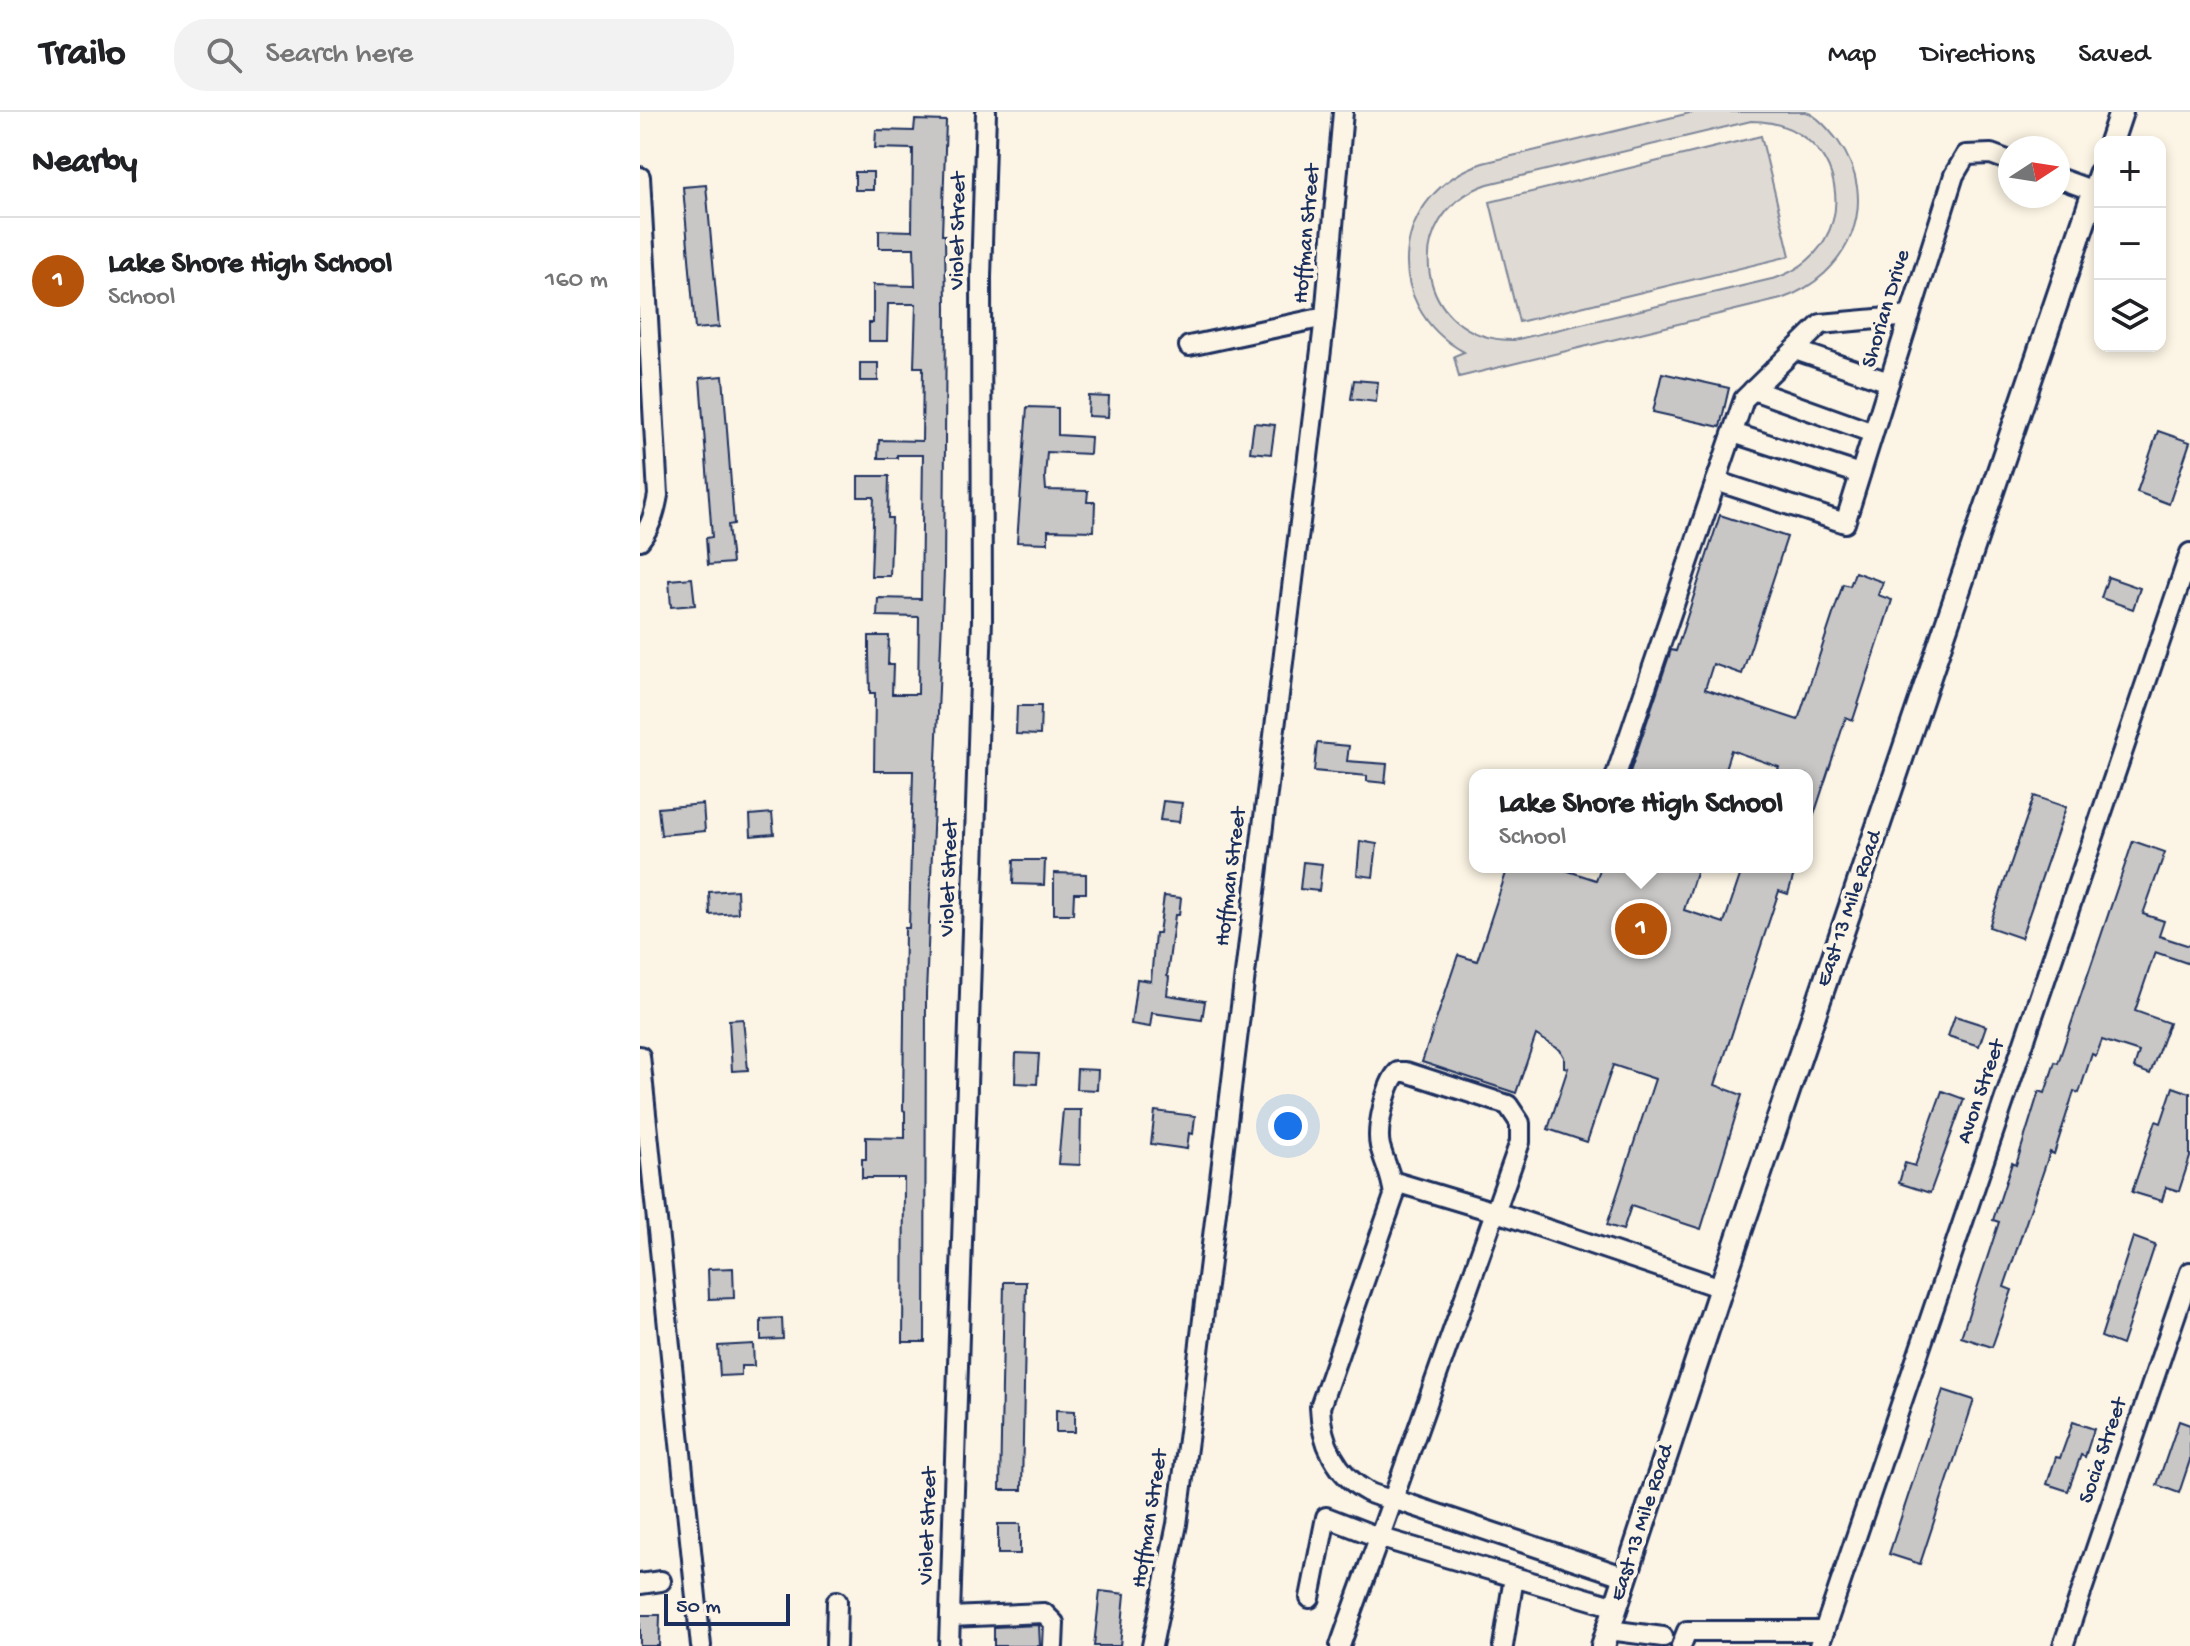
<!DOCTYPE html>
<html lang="en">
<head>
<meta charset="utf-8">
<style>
	body { margin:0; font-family:"Gochi Hand",sans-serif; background:#f2f2f2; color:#202124 }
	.controls { position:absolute; right:24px; top:24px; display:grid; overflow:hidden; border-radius:16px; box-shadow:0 4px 12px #0003 }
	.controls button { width:72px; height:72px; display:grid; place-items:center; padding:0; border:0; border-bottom:2px solid #e0e0e0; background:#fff; color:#202124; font:40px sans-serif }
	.compass { position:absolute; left:1358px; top:24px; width:72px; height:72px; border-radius:50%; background:#fff; box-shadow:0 4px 12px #0003; rotate:78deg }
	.scale { position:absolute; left:24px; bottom:20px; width:126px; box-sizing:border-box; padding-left:8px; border:4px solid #1b2f5e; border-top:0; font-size:22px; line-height:28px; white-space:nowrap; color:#1b2f5e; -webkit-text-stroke:6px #fcf5e5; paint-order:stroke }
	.you { position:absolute; left:648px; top:1014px; width:28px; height:28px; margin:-20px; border:6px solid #fff; border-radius:50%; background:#1a73e8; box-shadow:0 0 0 12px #1a73e833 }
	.badge { display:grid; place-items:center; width:52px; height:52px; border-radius:50%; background:#b45309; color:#fff; font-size:26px; font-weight:700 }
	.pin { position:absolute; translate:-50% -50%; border:4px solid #fff; box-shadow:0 2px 8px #0006 }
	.popup { position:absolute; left:829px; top:657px; width:344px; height:104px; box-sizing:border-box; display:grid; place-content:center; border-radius:16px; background:#fff; filter:drop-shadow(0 2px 6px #0005); font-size:26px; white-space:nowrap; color:#757577 }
	.popup b { font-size:30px; color:#202124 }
	.popup::after { content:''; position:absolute; left:50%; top:100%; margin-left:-16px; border:16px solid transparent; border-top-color:#fff }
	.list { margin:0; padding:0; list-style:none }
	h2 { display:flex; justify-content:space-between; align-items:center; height:104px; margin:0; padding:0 32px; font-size:34px }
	h2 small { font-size:26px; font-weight:400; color:#757577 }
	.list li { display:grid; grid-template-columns:52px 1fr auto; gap:24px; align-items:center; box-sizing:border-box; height:128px; padding:0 32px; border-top:2px solid #e0e0e0 }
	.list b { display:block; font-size:30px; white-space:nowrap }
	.list p { margin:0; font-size:26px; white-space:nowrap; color:#757577 }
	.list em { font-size:26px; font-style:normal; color:#757577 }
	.icon { flex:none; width:44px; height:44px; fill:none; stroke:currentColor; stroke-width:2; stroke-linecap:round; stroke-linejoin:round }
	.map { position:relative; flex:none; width:1550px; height:1534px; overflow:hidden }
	header { display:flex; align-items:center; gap:48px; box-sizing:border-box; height:112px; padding:0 40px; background:#fff; border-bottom:2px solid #e0e0e0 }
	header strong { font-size:38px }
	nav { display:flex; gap:44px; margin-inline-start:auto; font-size:28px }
	.search { width:560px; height:72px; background:#f2f2f2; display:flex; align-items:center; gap:20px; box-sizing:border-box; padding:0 28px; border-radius:32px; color:#757577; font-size:30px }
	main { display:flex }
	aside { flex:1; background:#fff }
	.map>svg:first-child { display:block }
	.green { fill:#dfdbd4; stroke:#7d8599; stroke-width:2; fill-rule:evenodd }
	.building { fill:#c8c7c6; stroke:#1b2f5e; stroke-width:2 }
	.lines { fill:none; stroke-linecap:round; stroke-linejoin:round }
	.minor-casing { stroke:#1b2f5e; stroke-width:24 }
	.major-casing { stroke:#1b2f5e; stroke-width:28 }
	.minor { stroke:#fcf5e5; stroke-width:18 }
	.major { stroke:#fcf5e5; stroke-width:22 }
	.labels { text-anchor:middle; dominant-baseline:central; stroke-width:8; stroke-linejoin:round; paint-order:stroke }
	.street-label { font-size:22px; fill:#1b2f5e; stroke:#fcf5e5 }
</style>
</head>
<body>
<header>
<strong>Trailo</strong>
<div class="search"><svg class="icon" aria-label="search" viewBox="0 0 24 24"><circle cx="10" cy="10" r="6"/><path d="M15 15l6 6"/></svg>Search here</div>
<nav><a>Map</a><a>Directions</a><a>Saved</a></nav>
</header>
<main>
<aside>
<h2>Nearby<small></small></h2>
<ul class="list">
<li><span class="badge">1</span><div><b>Lake Shore High School</b><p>School</p></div><em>160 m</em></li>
</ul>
</aside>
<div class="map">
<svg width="1550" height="1534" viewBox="0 0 1550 1534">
	<rect width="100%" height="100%" fill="#fcf5e5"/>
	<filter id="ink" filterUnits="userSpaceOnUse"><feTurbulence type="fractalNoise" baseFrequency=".0125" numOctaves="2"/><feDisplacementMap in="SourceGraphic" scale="16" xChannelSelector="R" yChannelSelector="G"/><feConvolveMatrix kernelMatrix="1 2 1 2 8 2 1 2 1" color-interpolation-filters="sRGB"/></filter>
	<g filter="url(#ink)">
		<!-- green -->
		<g class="green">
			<path d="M1054,0C1081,0 1108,0 1135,0C1144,0 1157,0 1166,0C1178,4 1190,19 1198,29C1242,90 1209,164 1141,187L819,265L814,244L824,240C739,193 752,81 843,51ZM1111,9C1208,9 1228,134 1136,166L874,228C776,229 756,103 848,72Z"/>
			<polygon points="1121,24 1150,144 879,210 850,90"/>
		</g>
		<!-- building -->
		<g class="building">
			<polygon points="275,8 306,9 302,123 305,123 306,196 304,459 286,882 285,1230 263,1230 264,1066 222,1066 222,1047 226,1047 226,1025 265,1026 265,999 263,998 265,816 269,816 273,659 234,659 235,581 230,581 229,542 229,524 249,524 248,553 253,553 252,582 278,582 279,505 237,504 238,486 281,487 283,343 257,343 257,346 238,346 239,328 282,329 283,255 274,255 276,192 248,192 247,229 229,229 229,211 233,211 233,173 275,174 274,136 239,136 239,118 272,119 273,37 235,36 236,18 274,19"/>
			<rect x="215" y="60" width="18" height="18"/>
			<polygon points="66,73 79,215 55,217 43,75"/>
			<rect x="220" y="251" width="18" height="18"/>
			<polygon points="1022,261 1089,276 1080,315 1013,300"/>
			<polygon points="83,264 94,412 88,413 92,451 68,453 66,426 72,425 60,266"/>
			<polygon points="714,268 738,270 736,290 711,287"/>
			<polygon points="449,284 469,285 468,305 448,304"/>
			<polygon points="387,295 418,296 418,323 451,325 450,342 407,340 405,365 406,378 448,379 447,390 455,390 454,419 408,418 408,431 377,430"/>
			<polygon points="614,311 635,313 631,342 610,340"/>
			<polygon points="1518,319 1550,330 1529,392 1497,380"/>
			<polygon points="218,364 249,364 248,406 252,406 250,464 231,464 234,385 218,385"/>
			<polygon points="1080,403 1147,425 1102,562 1073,552 1065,577 1158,608 1203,472 1210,474 1215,460 1243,470 1238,483 1252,488 1213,608 1206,605 1170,715 1167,714 1167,663 1136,663 1139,655 1091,638 1083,663 989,663 1031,538 1036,539"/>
			<polygon points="1468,465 1500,476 1493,497 1461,486"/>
			<polygon points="52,466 55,493 31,495 29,468"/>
			<polygon points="377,594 401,594 400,623 376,622"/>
			<polygon points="677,631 709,634 707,649 747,652 745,671 727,669 727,664 674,659"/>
			<polygon points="1394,684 1426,695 1381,826 1349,815"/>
			<polygon points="523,689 542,691 539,710 520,708"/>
			<polygon points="63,692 65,719 21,723 18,696"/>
			<polygon points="132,701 134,722 111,724 110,703"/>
			<polygon points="720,729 737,732 733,765 717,763"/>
			<polygon points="1493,729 1525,740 1503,802 1524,809 1519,824 1550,834 1550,852 1515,840 1495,899 1529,911 1510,962 1494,956 1499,940 1462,928 1456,944 1452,942 1439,981 1434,979 1414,1042 1410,1040 1396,1081 1364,1175 1372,1178 1352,1235 1321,1225 1359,1110 1353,1108 1372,1051 1376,1053 1399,979 1405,981 1415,950 1418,951"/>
			<polygon points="374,748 405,748 404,773 373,772"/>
			<polygon points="663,750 682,752 679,779 660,777"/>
			<polygon points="868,755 916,755 956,768 961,755 1058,755 1044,798 1084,811 1103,755 1156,755 1148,782 1139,779 1075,973 1102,983 1061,1117 991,1094 983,1118 967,1113 1015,967 973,953 947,1030 908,1017 928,956 924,955 924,945 920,938 896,923 876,981 782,950 818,843 837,849"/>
			<polygon points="414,761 446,762 446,781 434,781 433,802 414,802"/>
			<polygon points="97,778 98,801 70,803 69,780"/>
			<polygon points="524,784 541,786 539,803 535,803 527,864 529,865 527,883 565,889 562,908 512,901 510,915 491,912 497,867 511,869 515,821 519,821"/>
			<polygon points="1315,904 1346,914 1339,934 1308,924"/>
			<polygon points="103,907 108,958 92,959 89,908"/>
			<polygon points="376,941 399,942 397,972 375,971"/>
			<polygon points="437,957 458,958 457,978 436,977"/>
			<polygon points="1533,975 1550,981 1550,1045 1539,1079 1526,1075 1522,1089 1492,1080 1516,1009 1521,1011"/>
			<polygon points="1302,979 1324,987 1290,1081 1259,1071 1265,1051 1275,1054"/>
			<polygon points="423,998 441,998 440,1053 418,1052"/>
			<polygon points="515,999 555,1004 553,1022 549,1021 547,1037 511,1032"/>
			<polygon points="1493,1125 1515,1133 1482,1233 1461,1225"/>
			<polygon points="93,1156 94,1186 69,1187 68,1157"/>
			<polygon points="364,1170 386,1170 382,1378 360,1378"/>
			<polygon points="142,1206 143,1227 121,1228 121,1207"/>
			<polygon points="113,1232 114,1254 101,1254 101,1263 80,1264 78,1234"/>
			<polygon points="1303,1278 1334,1288 1280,1452 1249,1442"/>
			<polygon points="416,1298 435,1299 435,1320 416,1320"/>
			<polygon points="1539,1309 1550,1313 1550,1348 1539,1381 1517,1373"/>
			<polygon points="1433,1310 1454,1317 1445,1345 1441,1343 1428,1379 1407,1372 1416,1345 1420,1346"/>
			<rect x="358" y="1412" width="22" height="30"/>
			<polygon points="460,1479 485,1482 480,1534 454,1534"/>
			<polygon points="0,1503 20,1503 19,1534 0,1534"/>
			<polygon points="399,1513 400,1534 354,1534 354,1515"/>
		</g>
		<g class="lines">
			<defs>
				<g id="minor">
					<path d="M0,65L18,383C15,400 11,414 0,428"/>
					<polyline points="1418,66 1454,79"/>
					<polyline points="549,234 685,205"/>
					<polyline points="1155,238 1249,270"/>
					<polyline points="1113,278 1233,321"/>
					<polyline points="1093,321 1220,362"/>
					<polyline points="1076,369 1205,411 1314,63 1326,43 1351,42 1370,49"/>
					<polyline points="976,663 1104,287 1181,212 1270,204"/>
					<polyline points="0,944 61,1534"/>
					<polyline points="752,1069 865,1103 1081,1176"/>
					<polyline points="874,1465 976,1495"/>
					<polyline points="0,1472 21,1469"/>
					<polyline points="670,1486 686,1405 738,1425 874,1465 863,1534"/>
					<polyline points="310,1505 404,1501 414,1511 413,1534"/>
					<polyline points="969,1518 1023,1525"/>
					<polyline points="196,1534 197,1489"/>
					<polyline points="309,1534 342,507 341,165 346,0"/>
					<polyline points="512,1534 537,1412 552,1297 685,205 703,0"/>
					<path d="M700,1534C717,1485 736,1436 753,1387L880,1030V1011L868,993L766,960H758C746,972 736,1017 740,1034C745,1053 752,1063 754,1084L680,1295C681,1330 696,1363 728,1380C739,1386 754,1387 765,1391L986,1465"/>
					<polyline points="1041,1534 1047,1519 1184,1519"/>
					<polyline points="1179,1534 1550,441"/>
					<polyline points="1423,1534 1550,1160"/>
				</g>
				<g id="major">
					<polyline points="1471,30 1481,0"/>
					<polyline points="963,1534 1081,1176 1460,62"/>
				</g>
			</defs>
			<!-- minor casing -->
			<use href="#minor" class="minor-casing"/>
			<!-- major casing -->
			<use href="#major" class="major-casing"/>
			<!-- minor -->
			<use href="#minor" class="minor"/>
			<!-- major -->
			<use href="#major" class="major"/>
		</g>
	</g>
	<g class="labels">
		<!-- street labels -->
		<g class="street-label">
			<text transform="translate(319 119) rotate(-89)">Violet Street</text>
			<text transform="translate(668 122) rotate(-85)">Hoffman Street</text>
			<text transform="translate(1247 197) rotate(-73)">Shorian Drive</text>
			<text transform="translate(592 765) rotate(-83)">Hoffman Street</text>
			<text transform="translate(310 766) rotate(-88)">Violet Street</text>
			<text transform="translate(1210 797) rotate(-71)">East 13 Mile Road</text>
			<text transform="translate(1342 980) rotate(-71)">Avon Street</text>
			<text transform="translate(1464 1339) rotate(-71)">Socia Street</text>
			<text transform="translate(511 1407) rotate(-81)">Hoffman Street</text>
			<text transform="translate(1003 1411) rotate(-72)">East 13 Mile Road</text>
			<text transform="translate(289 1414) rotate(-88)">Violet Street</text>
		</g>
	</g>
</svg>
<div class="controls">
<button>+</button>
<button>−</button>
<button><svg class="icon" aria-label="layers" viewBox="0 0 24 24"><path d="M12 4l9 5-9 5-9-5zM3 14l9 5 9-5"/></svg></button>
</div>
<svg class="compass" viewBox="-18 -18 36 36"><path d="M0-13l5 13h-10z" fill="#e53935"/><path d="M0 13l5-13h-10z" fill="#757577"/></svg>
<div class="scale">50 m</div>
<div class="you"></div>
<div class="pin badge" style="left:1001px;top:817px">1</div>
<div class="popup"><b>Lake Shore High School</b>School</div>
</div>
</main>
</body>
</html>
